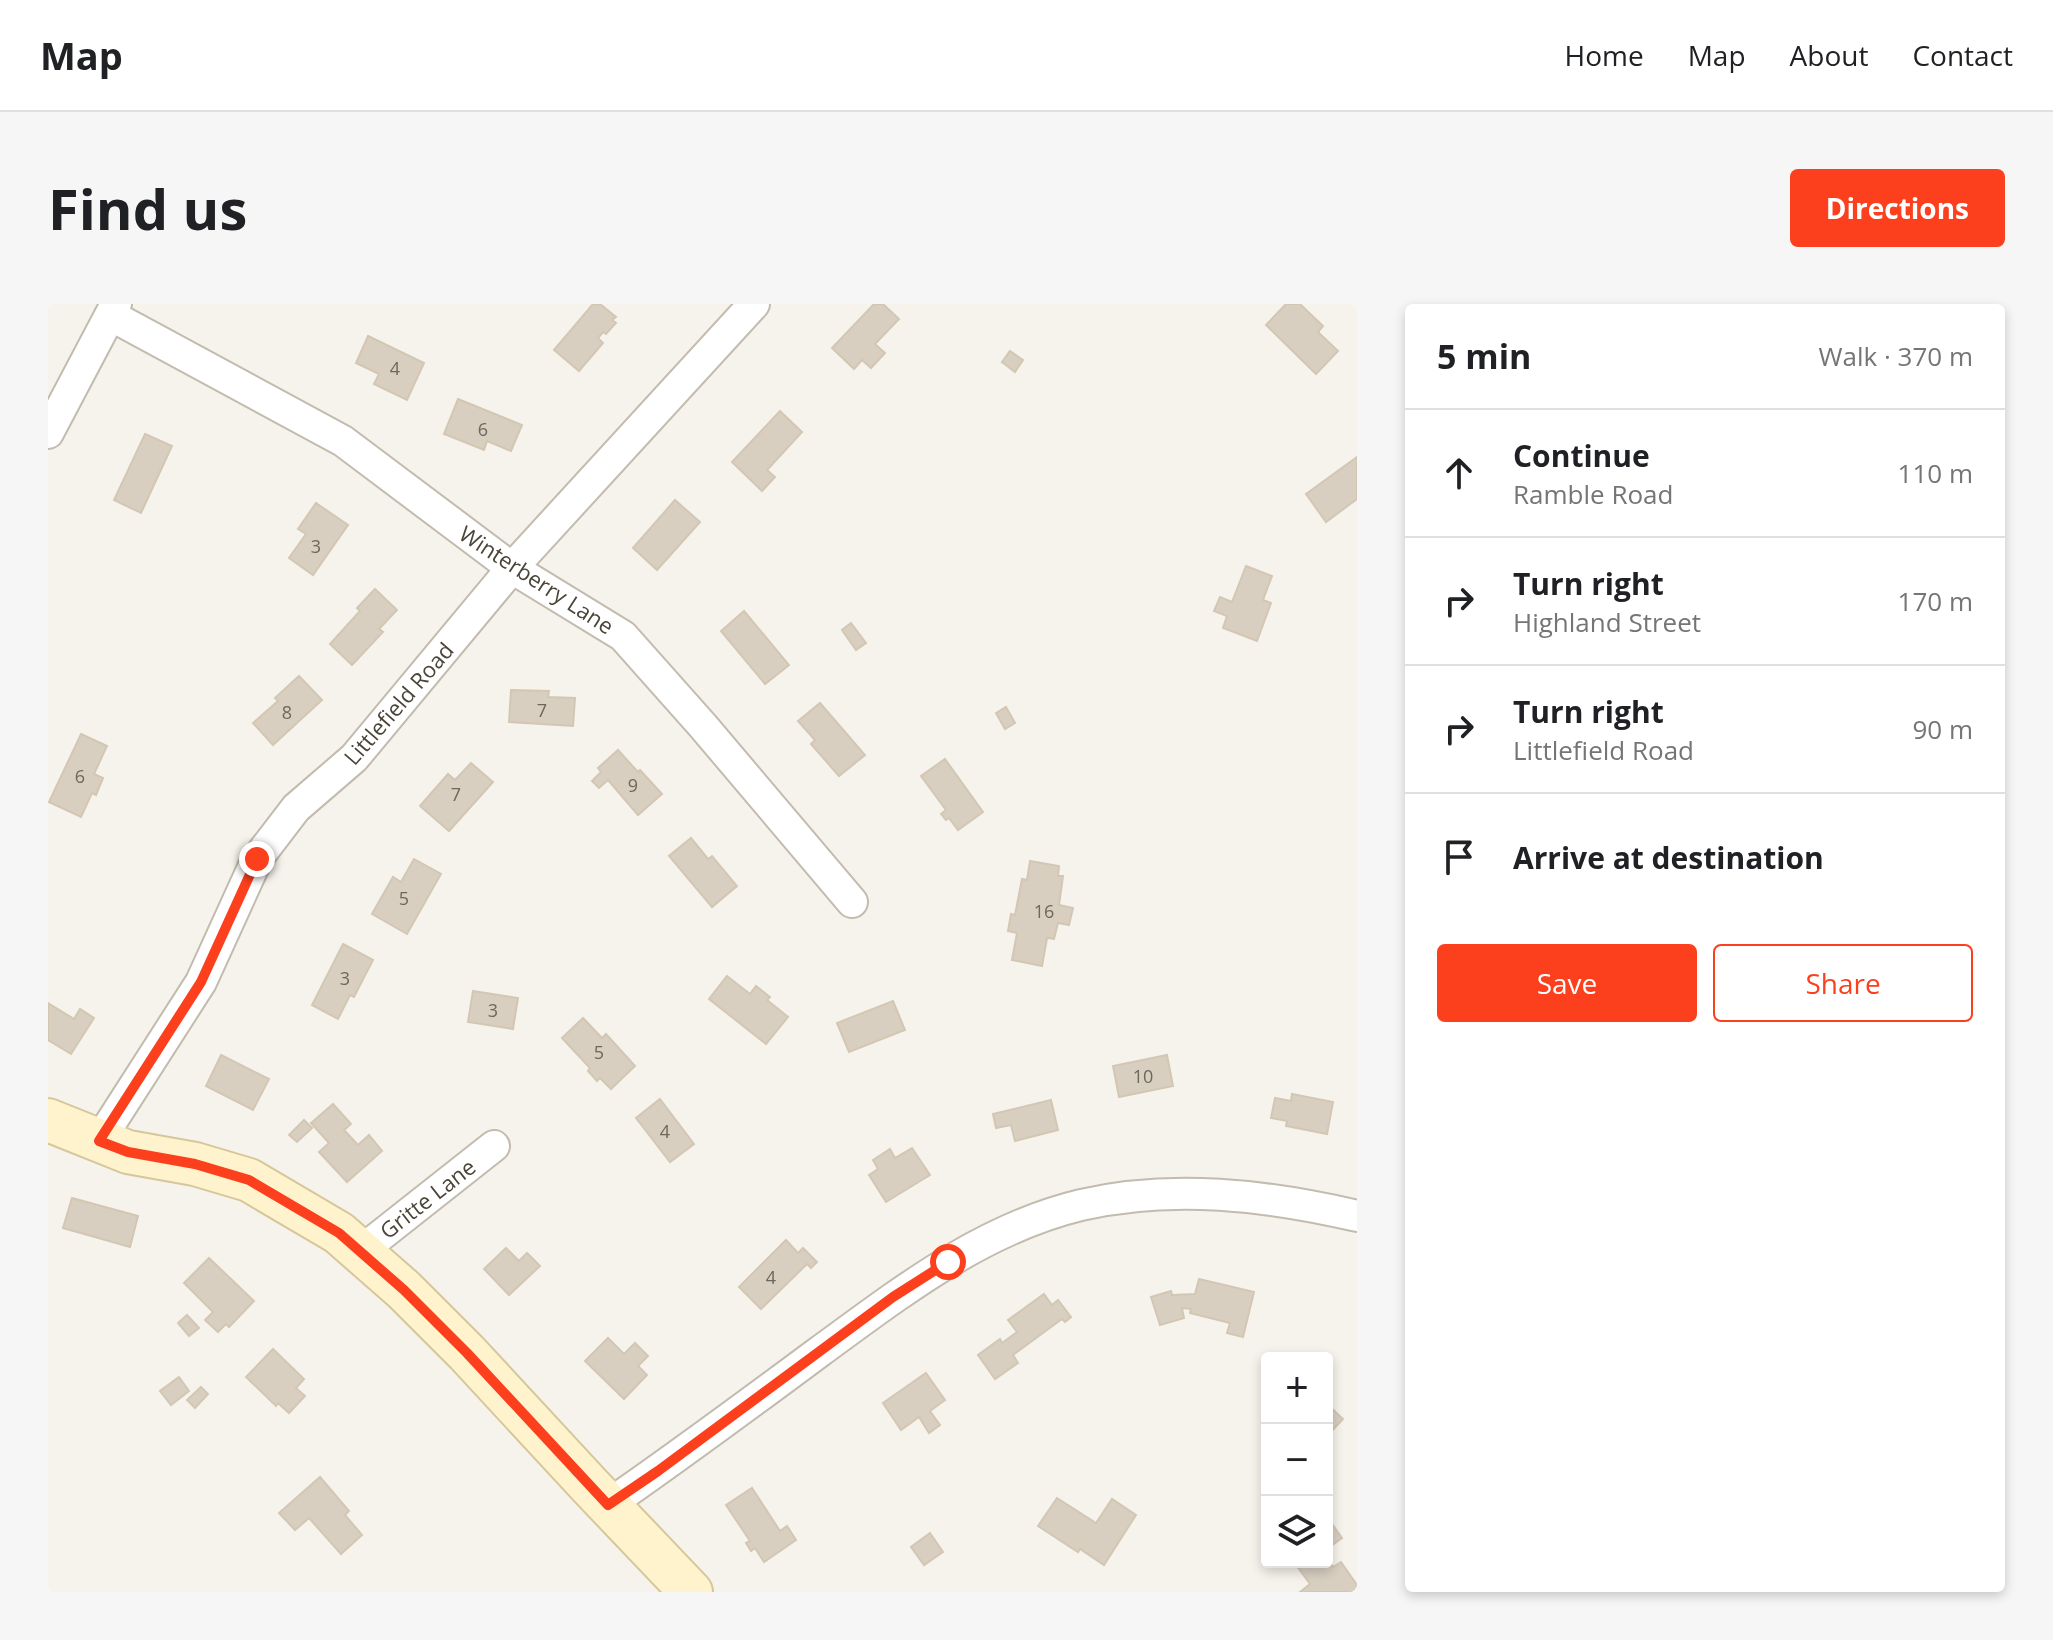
<!DOCTYPE html>
<html lang="en">
<head>
<meta charset="utf-8">
<style>
	body { margin:0; font-family:"Open Sans",sans-serif; background:#f6f6f6; color:#202124 }
	.controls { position:absolute; right:24px; bottom:24px; display:grid; overflow:hidden; border-radius:8px; box-shadow:0 4px 12px #0003 }
	.controls button { width:72px; height:72px; display:grid; place-items:center; padding:0; border:0; border-bottom:2px solid #e0e0e0; background:#fff; color:#202124; font:40px sans-serif }
	.stop { position:absolute; width:24px; height:24px; margin:-18px; border:6px solid #fc3f1d; border-radius:50%; background:#fff }
	.stop.end { background:#fc3f1d; border-color:#fff; box-shadow:0 2px 8px #0008 }
	.list { margin:0; padding:0; list-style:none }
	h2 { display:flex; justify-content:space-between; align-items:center; height:104px; margin:0; padding:0 32px; font-size:34px }
	h2 small { font-size:26px; font-weight:400; color:#757577 }
	.list li { display:grid; grid-template-columns:52px 1fr auto; gap:24px; align-items:center; box-sizing:border-box; height:128px; padding:0 32px; border-top:2px solid #e0e0e0 }
	.list b { display:block; font-size:30px; white-space:nowrap }
	.list p { margin:0; font-size:26px; white-space:nowrap; color:#757577 }
	.list em { font-size:26px; font-style:normal; color:#757577 }
	.actions { display:flex; gap:16px; padding:24px 32px }
	.actions a { flex:1; padding:18px 0; border:2px solid #fc3f1d; border-radius:8px; text-align:center; font-size:28px; color:#fc3f1d }
	.actions .main { background:#fc3f1d; color:#fff }
	.icon { flex:none; width:44px; height:44px; fill:none; stroke:currentColor; stroke-width:2; stroke-linecap:round; stroke-linejoin:round }
	.map { position:relative; flex:none; width:1309px; height:1288px; overflow:hidden; border-radius:8px }
	header { display:flex; align-items:center; gap:48px; box-sizing:border-box; height:112px; padding:0 40px; background:#fff; border-bottom:2px solid #e0e0e0 }
	header strong { font-size:38px }
	nav { display:flex; gap:44px; margin-inline-start:auto; font-size:28px }
	.intro { display:flex; align-items:center; justify-content:space-between; box-sizing:border-box; height:192px; padding:0 48px }
	h1 { margin:0; font-size:56px }
	.button { padding:20px 36px; border-radius:8px; background:#fc3f1d; color:#fff; font-size:28px; font-weight:700 }
	main { display:flex; gap:48px; padding:0 48px }
	aside { flex:1; background:#fff; border-radius:8px; box-shadow:0 4px 12px #0003 }
	.map>svg:first-child { display:block }
	.building { fill:#d8cfc1; stroke:#d3c7b4; stroke-width:2 }
	.lines { fill:none; stroke-linecap:round; stroke-linejoin:round }
	.street-casing { stroke:#c2bbae; stroke-width:34 }
	.secondary-casing { stroke:#d6c79b; stroke-width:46 }
	.street { stroke:#fff; stroke-width:30 }
	.secondary { stroke:#fff3cd; stroke-width:42 }
	.route { stroke:#fc3f1d; stroke-width:10 }
	.labels { text-anchor:middle; dominant-baseline:central; stroke-width:6; stroke-linejoin:round; paint-order:stroke }
	.number-label { font-size:18px; fill:#6e675b }
	.street-label { font-size:22px; fill:#4b4439; stroke:#fff }
</style>
</head>
<body>
<header>
<strong>Map</strong>
<nav><a>Home</a><a>Map</a><a>About</a><a>Contact</a></nav>
</header>
<div class="intro"><h1>Find us</h1><a class="button">Directions</a></div>
<main>
<div class="map">
<svg width="1309" height="1288" viewBox="0 0 1309 1288">
	<rect width="100%" height="100%" fill="#f6f3ec"/>
	<!-- building -->
	<g class="building">
		<polygon points="545,0 552,0 568,13 564,16 568,19 558,30 555,28 550,34 555,39 531,67 506,46"/>
		<polygon points="826,0 835,0 851,15 827,40 837,49 823,64 814,56 806,65 784,44"/>
		<polygon points="1238,0 1252,0 1275,22 1270,28 1290,47 1268,70 1218,21"/>
		<polygon points="320,32 376,59 359,96 326,80 331,70 308,59"/>
		<polygon points="962,47 975,56 967,68 954,58"/>
		<polygon points="410,95 474,121 463,147 439,137 436,146 396,130"/>
		<polygon points="732,107 754,128 719,166 727,173 714,187 684,158"/>
		<polygon points="97,130 124,142 93,209 66,196"/>
		<polygon points="1309,153 1309,195 1278,218 1258,190"/>
		<polygon points="627,196 652,218 609,266 585,244"/>
		<polygon points="268,199 300,221 265,271 241,254 258,230 250,225"/>
		<polygon points="1198,262 1224,272 1215,296 1223,299 1209,337 1175,324 1179,312 1166,307 1172,293 1184,298"/>
		<polygon points="327,285 349,306 331,325 335,328 304,361 282,340 312,307 309,304"/>
		<polygon points="696,307 741,361 717,380 673,327"/>
		<polygon points="803,319 818,339 808,346 794,326"/>
		<polygon points="251,372 274,396 225,441 205,419 230,397 227,394"/>
		<polygon points="463,386 501,387 500,393 527,394 525,422 461,418"/>
		<polygon points="772,399 817,451 791,472 763,440 767,436 750,417"/>
		<polygon points="958,403 967,419 957,425 948,409"/>
		<polygon points="33,430 59,442 46,470 55,474 48,491 44,489 33,513 1,498"/>
		<polygon points="570,446 590,468 592,466 614,490 590,511 560,476 551,484 544,477 553,468 550,464"/>
		<polygon points="897,455 935,508 910,526 901,514 898,516 893,510 898,506 873,472"/>
		<polygon points="423,459 445,478 401,527 372,502 400,470 407,476"/>
		<polygon points="643,534 660,555 664,552 689,582 664,603 621,552"/>
		<polygon points="366,555 393,570 359,630 324,610 345,573 353,578"/>
		<polygon points="982,557 1011,562 1010,572 1015,572 1011,601 1025,604 1021,621 1010,619 1006,635 999,634 994,662 964,656 969,629 960,627 963,610 967,611 974,575 979,576"/>
		<polygon points="295,640 325,656 306,693 302,691 290,715 264,701"/>
		<polygon points="679,672 702,690 708,682 722,693 719,696 740,713 718,740 661,695"/>
		<polygon points="425,687 470,694 465,725 420,718"/>
		<polygon points="845,697 857,726 801,748 789,719"/>
		<polygon points="0,699 26,715 32,705 46,714 23,750 0,736"/>
		<polygon points="535,714 554,734 558,730 587,762 563,785 552,774 549,777 540,767 542,764 514,734"/>
		<polygon points="173,751 221,775 205,806 158,782"/>
		<polygon points="1119,751 1125,782 1071,793 1065,762"/>
		<polygon points="1244,790 1285,798 1279,830 1238,822 1239,817 1223,814 1227,794 1243,797"/>
		<polygon points="612,795 646,840 622,858 588,814"/>
		<polygon points="1003,796 1010,826 967,837 963,821 948,824 945,810"/>
		<polygon points="285,800 303,820 296,826 310,841 321,831 334,847 299,878 271,848 281,839 263,819"/>
		<polygon points="256,816 264,824 249,838 241,831"/>
		<polygon points="864,844 882,871 838,898 821,871 830,865 825,856 842,845 847,854"/>
		<polygon points="24,894 90,912 82,943 15,924"/>
		<polygon points="738,936 750,949 755,944 769,958 763,964 759,960 713,1005 691,983"/>
		<polygon points="458,944 471,957 479,949 492,962 461,991 436,965"/>
		<polygon points="161,954 206,997 181,1023 178,1020 170,1028 157,1016 165,1008 136,979"/>
		<polygon points="1151,975 1206,988 1195,1033 1179,1029 1182,1019 1142,1009 1143,1005 1134,1004 1136,1014 1112,1021 1103,993 1123,987 1124,991 1147,990"/>
		<polygon points="996,990 1004,1001 1010,996 1023,1013 1017,1018 1014,1015 965,1051 970,1059 947,1075 930,1051 952,1035 954,1039 969,1028 960,1016"/>
		<polygon points="139,1011 151,1024 141,1032 130,1019"/>
		<polygon points="560,1034 576,1050 587,1039 600,1052 590,1062 599,1071 576,1095 537,1057"/>
		<polygon points="225,1045 256,1075 248,1084 257,1092 241,1109 230,1099 228,1102 198,1073"/>
		<polygon points="878,1069 897,1096 882,1107 892,1121 881,1129 871,1113 853,1126 835,1099"/>
		<polygon points="131,1073 141,1087 123,1101 112,1087"/>
		<polygon points="153,1083 160,1090 147,1104 139,1096"/>
		<polygon points="1279,1100 1295,1115 1279,1132"/>
		<polygon points="272,1173 301,1207 297,1211 314,1231 293,1250 261,1214 247,1226 231,1209"/>
		<polygon points="704,1184 732,1227 739,1222 748,1236 716,1258 707,1244 703,1247 698,1239 702,1237 678,1201"/>
		<polygon points="1009,1194 1048,1219 1064,1195 1088,1211 1056,1261 1032,1245 1030,1248 990,1222"/>
		<polygon points="1282,1217 1294,1234 1283,1242 1279,1235 1279,1220"/>
		<polygon points="882,1229 895,1248 876,1261 863,1243"/>
		<polygon points="1279,1255 1285,1263 1293,1258 1309,1281 1309,1288 1252,1288 1262,1280 1246,1258 1279,1258"/>
	</g>
	<g class="lines">
		<defs>
			<g id="street">
				<polyline points="64,12 295,137 464,264 575,332 655,422 804,598"/>
				<polyline points="0,129 68,0"/>
				<polyline points="51,837 153,678 209,555 248,504 306,454 464,264 706,0"/>
				<polyline points="313,947 446,842"/>
				<path d="M560,1201C631,1152 701,1100 771,1048C852,989 933,925 1033,901C1124,880 1219,891 1309,912"/>
			</g>
			<polyline id="secondary" points="0,816 80,848 147,860 201,876 291,929 356,986 419,1049 543,1183 643,1288"/>
		</defs>
		<!-- street casing -->
		<use href="#street" class="street-casing"/>
		<!-- secondary casing -->
		<use href="#secondary" class="secondary-casing"/>
		<!-- street -->
		<use href="#street" class="street"/>
		<!-- secondary -->
		<use href="#secondary" class="secondary"/>
	</g>
	<g class="lines">
		<!-- route -->
		<polyline class="route" points="209,555 153,678 51,837 80,848 147,860 201,876 291,929 356,986 419,1049 560,1201 610,1167 845,993 900,958"/>
	</g>
	<g class="labels">
		<!-- number labels -->
		<g class="number-label">
			<text x="347" y="64">4</text>
			<text x="435" y="125">6</text>
			<text x="268" y="242">3</text>
			<text x="494" y="406">7</text>
			<text x="239" y="408">8</text>
			<text x="32" y="472">6</text>
			<text x="585" y="481">9</text>
			<text x="408" y="490">7</text>
			<text x="356" y="594">5</text>
			<text x="996" y="607">16</text>
			<text x="297" y="674">3</text>
			<text x="445" y="706">3</text>
			<text x="551" y="748">5</text>
			<text x="1095" y="772">10</text>
			<text x="617" y="827">4</text>
			<text x="723" y="973">4</text>
		</g>
		<!-- street labels -->
		<g class="street-label">
			<text transform="translate(489 275) rotate(33)">Winterberry Lane</text>
			<text transform="translate(350 399) rotate(-49)">Littlefield Road</text>
			<text transform="translate(379 894) rotate(-38)">Gritte Lane</text>
		</g>
	</g>
</svg>
<div class="controls">
<button>+</button>
<button>−</button>
<button><svg class="icon" aria-label="layers" viewBox="0 0 24 24"><path d="M12 4l9 5-9 5-9-5zM3 14l9 5 9-5"/></svg></button>
</div>
<div class="stop" style="left:900px;top:958px"></div>
<div class="stop end" style="left:209px;top:555px"></div>
</div>
<aside>
<h2>5 min<small>Walk · 370 m</small></h2>
<ul class="list">
<li><svg class="icon" aria-label="ahead" viewBox="0 0 24 24"><path d="M12 20V5M6 11l6-6 6 6"/></svg><div><b>Continue</b><p>Ramble Road</p></div><em>110 m</em></li>
<li><svg class="icon" aria-label="right" viewBox="0 0 24 24"><path d="M7 20v-9h11M14 6l5 5-5 5"/></svg><div><b>Turn right</b><p>Highland Street</p></div><em>170 m</em></li>
<li><svg class="icon" aria-label="right" viewBox="0 0 24 24"><path d="M7 20v-9h11M14 6l5 5-5 5"/></svg><div><b>Turn right</b><p>Littlefield Road</p></div><em>90 m</em></li>
<li><svg class="icon" aria-label="arrive" viewBox="0 0 24 24"><path d="M6 21V4h12l-3 4 3 4H6"/></svg><div><b>Arrive at destination</b></div></li>
</ul>
<div class="actions"><a class="main">Save</a><a>Share</a></div>
</aside>
</main>
</body>
</html>
